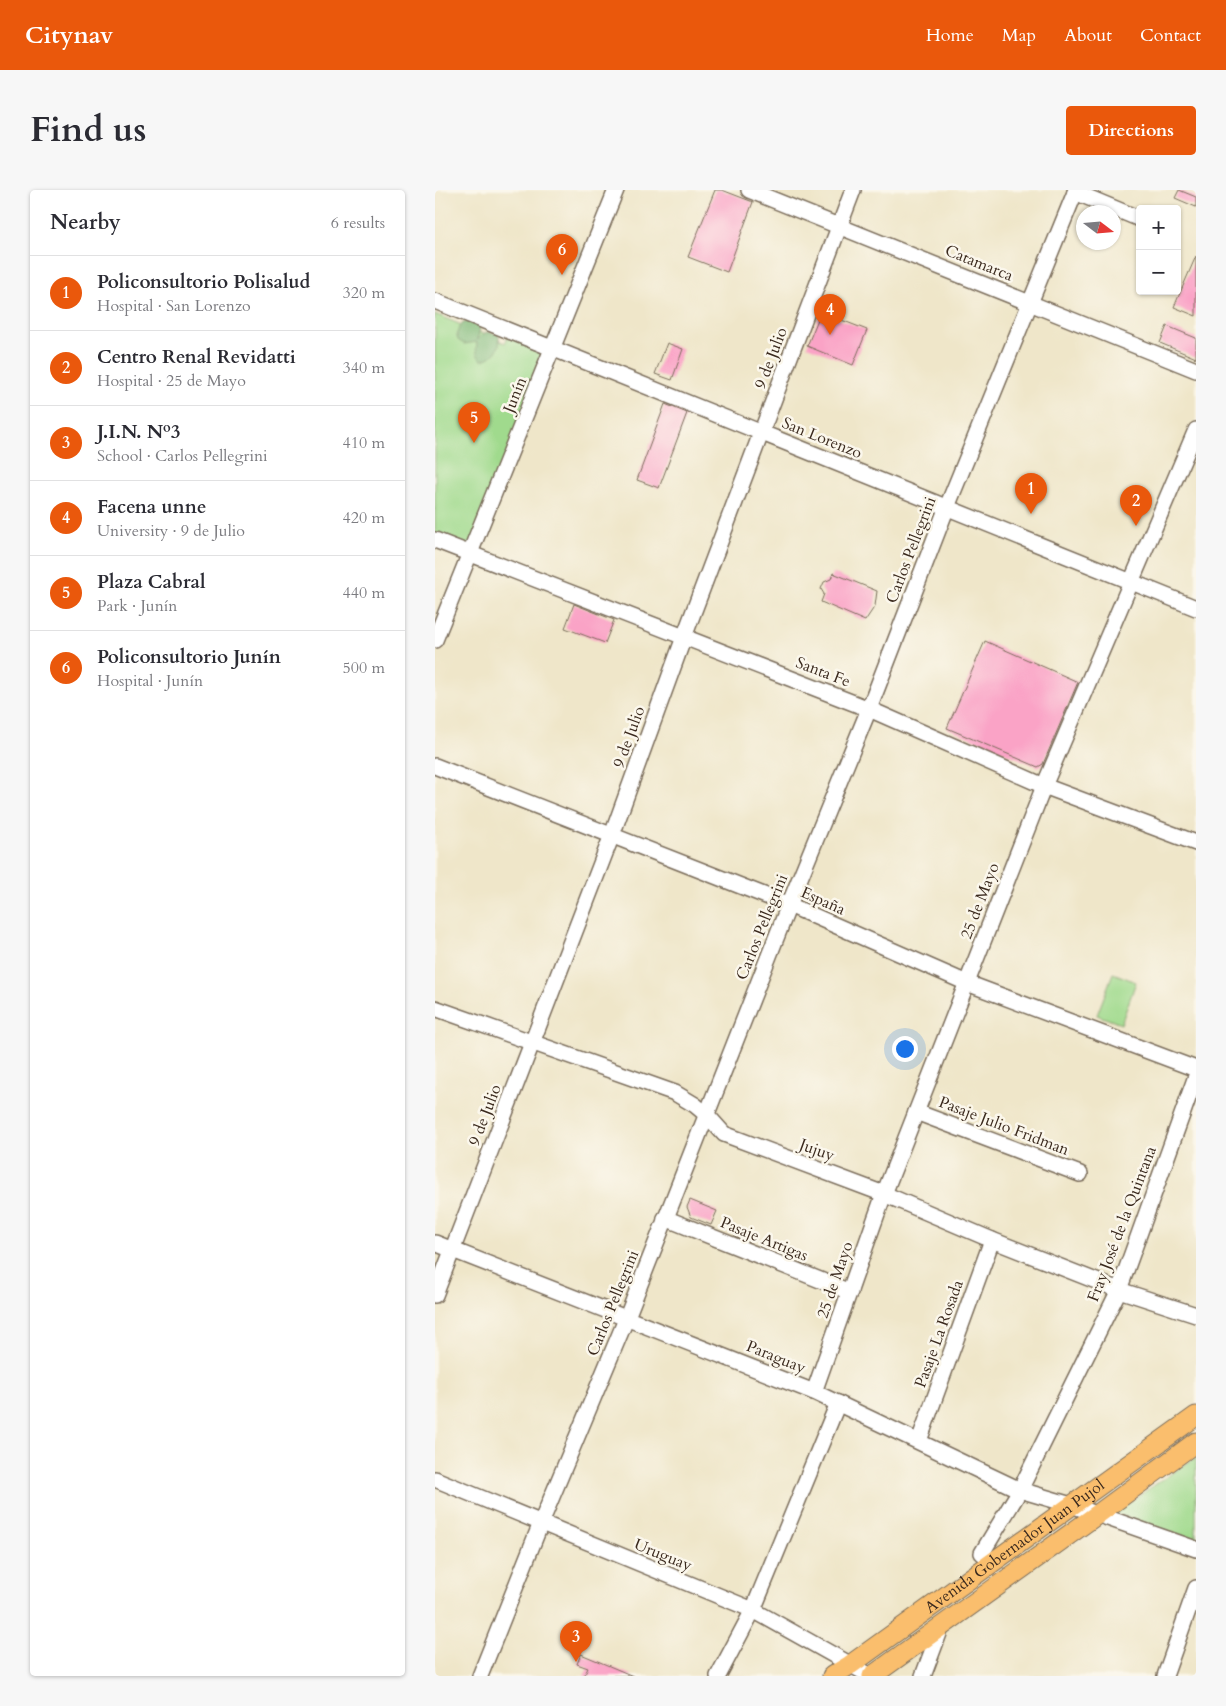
<!DOCTYPE html>
<html lang="en">
<head>
<meta charset="utf-8">
<style>
	body { margin:0; font-family:Cardo,serif; background:#f7f7f7; color:#2b2b33 }
	.controls { position:absolute; right:15px; top:15px; display:grid; overflow:hidden; border-radius:5px; box-shadow:0 1px 4px #0004 }
	.controls button { width:45px; height:45px; display:grid; place-items:center; padding:0; border:0; border-bottom:1px solid #e1e1e2; background:#fff; color:#2b2b33; font:25px sans-serif }
	.compass { position:absolute; left:641px; top:15px; width:45px; height:45px; border-radius:50%; background:#fff; box-shadow:0 1px 4px #0004; rotate:106deg }
	.you { position:absolute; left:469px; top:858px; width:18px; height:18px; margin:-12px; border:4px solid #fff; border-radius:50%; background:#1a73e8; box-shadow:0 0 0 8px #1a73e833 }
	.badge { display:grid; place-items:center; width:32px; height:32px; border-radius:50%; background:#ea580c; color:#fff; font-size:16px; font-weight:700 }
	.pin { position:absolute; translate:-50% -41px; filter:drop-shadow(0 1px 2px #0008) }
	.pin::after { content:''; position:absolute; top:26px; width:18px; height:15px; background:inherit; clip-path:polygon(0 0,100% 0,50% 100%) }
	.list { margin:0; padding:0; list-style:none }
	h2 { display:flex; justify-content:space-between; align-items:center; height:65px; margin:0; padding:0 20px; font-size:21px }
	h2 small { font-size:16px; font-weight:400; color:#7c7c81 }
	.list li { display:grid; grid-template-columns:32px 1fr auto; gap:15px; align-items:center; box-sizing:border-box; height:75px; padding:0 20px; border-top:1px solid #e1e1e2 }
	.list b { display:block; font-size:19px; white-space:nowrap }
	.list p { margin:0; font-size:16px; white-space:nowrap; color:#7c7c81 }
	.list em { font-size:16px; font-style:normal; color:#7c7c81 }
	.map { position:relative; flex:none; width:761px; height:1486px; overflow:hidden; border-radius:5px }
	header { display:flex; align-items:center; gap:30px; box-sizing:border-box; height:70px; padding:0 25px; background:#ea580c; color:#fff }
	header strong { font-size:24px }
	nav { display:flex; gap:28px; margin-inline-start:auto; font-size:18px }
	.intro { display:flex; align-items:center; justify-content:space-between; box-sizing:border-box; height:120px; padding:0 30px }
	h1 { margin:0; font-size:35px }
	.button { padding:12px 22px; border-radius:5px; background:#ea580c; color:#fff; font-size:18px; font-weight:700 }
	main { display:flex; gap:30px; padding:0 30px }
	aside { flex:1; background:#fff; border-radius:5px; box-shadow:0 1px 4px #0004 }
	.map>svg:first-child { display:block }
	.green { fill:#a0da8d; stroke:#6e8256 }
	.forest { fill:#80ba78; stroke:#5e724b }
	.building { fill:#faa3c6 }
	.lines { fill:none; stroke-linecap:round; stroke-linejoin:round }
	.minor-casing { stroke:#7a6c5a; stroke-width:18 }
	.major-casing { stroke:#7a6c5a; stroke-width:21 }
	.minor { stroke:#fff; stroke-width:15 }
	.major { stroke:#fabe6d; stroke-width:19 }
	.labels { text-anchor:middle; dominant-baseline:central; stroke-width:5; stroke-linejoin:round; paint-order:stroke }
	.street-label { font-size:16px; fill:#3b2a1e; stroke:#fbf7ec }
</style>
</head>
<body>
<header>
<strong>Citynav</strong>
<nav><a>Home</a><a>Map</a><a>About</a><a>Contact</a></nav>
</header>
<div class="intro"><h1>Find us</h1><a class="button">Directions</a></div>
<main>
<aside>
<h2>Nearby<small>6 results</small></h2>
<ul class="list">
<li><span class="badge">1</span><div><b>Policonsultorio Polisalud</b><p>Hospital · San Lorenzo</p></div><em>320 m</em></li>
<li><span class="badge">2</span><div><b>Centro Renal Revidatti</b><p>Hospital · 25 de Mayo</p></div><em>340 m</em></li>
<li><span class="badge">3</span><div><b>J.I.N. Nº3</b><p>School · Carlos Pellegrini</p></div><em>410 m</em></li>
<li><span class="badge">4</span><div><b>Facena unne</b><p>University · 9 de Julio</p></div><em>420 m</em></li>
<li><span class="badge">5</span><div><b>Plaza Cabral</b><p>Park · Junín</p></div><em>440 m</em></li>
<li><span class="badge">6</span><div><b>Policonsultorio Junín</b><p>Hospital · Junín</p></div><em>500 m</em></li>
</ul>
</aside>
<div class="map">
<svg width="761" height="1486" viewBox="0 0 761 1486">
	<rect width="100%" height="100%" fill="#fbf7ec"/>
	<filter id="ink" filterUnits="userSpaceOnUse"><feTurbulence type="fractalNoise" baseFrequency=".02" numOctaves="2"/><feDisplacementMap in="SourceGraphic" scale="10" xChannelSelector="R" yChannelSelector="G"/><feConvolveMatrix kernelMatrix="1 2 1 2 8 2 1 2 1" color-interpolation-filters="sRGB"/></filter>
	<filter id="wash" filterUnits="userSpaceOnUse"><feTurbulence type="fractalNoise" baseFrequency=".0096" numOctaves="4" result="noise"/><feDisplacementMap in="SourceGraphic" scale="20" xChannelSelector="R" yChannelSelector="G"/><feGaussianBlur stdDeviation="1.12" result="paint"/><feColorMatrix in="noise" values="0 0 0 0 0 0 0 0 0 0 0 0 0 0 0 0 0 1.4 0 .05"/><feComposite in="paint" operator="in"/></filter>
	<g filter="url(#wash)">
		<rect width="100%" height="100%" fill="#efe6c9"/>
		<!-- green -->
		<g class="green">
			<polygon points="0,124 70,153 73,146 115,163 36,358 0,343"/>
			<polygon points="678,783 701,792 686,834 662,825"/>
			<polygon points="761,1267 761,1350 678,1323"/>
		</g>
		<!-- forest -->
		<path class="forest" d="M33,132L43,135L45,139L42,150L51,142L63,144C68,157 59,168 47,170C40,164 41,160 42,152L29,154L23,150C20,143 24,138 28,133Z"/>
		<g id="blocks">
			<!-- building -->
			<g class="building">
				<polygon points="280,0 287,0 318,12 292,82 253,67"/>
				<polygon points="744,0 761,7 761,17 740,8"/>
				<polygon points="761,66 761,126 739,117"/>
				<polygon points="386,122 432,140 418,175 372,156"/>
				<polygon points="732,136 761,148 761,168 725,153"/>
				<polygon points="232,153 248,159 237,190 220,184"/>
				<polygon points="230,214 252,223 224,298 202,290"/>
				<polygon points="398,383 442,401 440,416 430,431 386,412 389,404 386,399 389,392 396,389"/>
				<polygon points="139,414 179,430 170,453 130,438"/>
				<polygon points="550,451 643,492 608,574 603,577 512,538"/>
				<polygon points="255,1010 282,1021 276,1035 256,1027 252,1017"/>
				<polygon points="146,1464 198,1486 149,1486 153,1478 142,1474"/>
			</g>
		</g>
	</g>
	<g filter="url(#ink)">
		<use href="#blocks" fill-opacity="0" stroke="#7a6c5a" stroke-width="1"/>
		<g class="lines">
			<defs>
				<g id="minor">
					<polyline points="314,0 761,180"/>
					<polyline points="640,2 705,29"/>
					<polyline points="0,111 761,418"/>
					<polyline points="0,350 434,519 609,596 761,653"/>
					<polyline points="0,450 181,0"/>
					<polyline points="0,576 354,715 532,793 761,879"/>
					<polyline points="0,818 240,903 260,915 272,925 289,944 449,1004 557,1050 684,1100 761,1125"/>
					<polyline points="481,922 645,984"/>
					<polyline points="230,1028 415,1102"/>
					<polyline points="0,1053 379,1202 585,1300 636,1315 761,1359"/>
					<polyline points="0,1105 177,645 249,447 418,0"/>
					<polyline points="379,1202 449,1004 609,596 761,240"/>
					<polyline points="484,1251 557,1050"/>
					<polyline points="0,1289 318,1420 436,1486"/>
					<polyline points="547,1363 585,1300 684,1100 761,886"/>
					<polyline points="45,1486 106,1333 192,1127 354,715 434,519 512,317 641,0"/>
					<polyline points="283,1486 318,1420 403,1213"/>
					<polyline points="488,1486 506,1438"/>
					<polyline points="730,1486 761,1398"/>
				</g>
				<g id="major">
					<path id="s1" d="M397,1486L415,1475L761,1226"/>
					<polyline points="437,1486 663,1324 761,1252"/>
				</g>
			</defs>
			<!-- minor casing -->
			<use href="#minor" class="minor-casing"/>
			<!-- major casing -->
			<use href="#major" class="major-casing"/>
			<!-- minor -->
			<use href="#minor" class="minor"/>
			<!-- major -->
			<use href="#major" class="major"/>
		</g>
	</g>
	<g class="labels">
		<!-- street labels -->
		<g class="street-label">
			<text transform="translate(544 73) rotate(22)">Catamarca</text>
			<text transform="translate(336 168) rotate(-69)">9 de Julio</text>
			<text transform="translate(80 205) rotate(-68)">Junín</text>
			<text transform="translate(387 248) rotate(22)">San Lorenzo</text>
			<text transform="translate(476 360) rotate(-69)">Carlos Pellegrini</text>
			<text transform="translate(388 482) rotate(21)">Santa Fe</text>
			<text transform="translate(194 547) rotate(-70)">9 de Julio</text>
			<text transform="translate(388 711) rotate(24)">España</text>
			<text transform="translate(545 711) rotate(-69)">25 de Mayo</text>
			<text transform="translate(327 737) rotate(-68)">Carlos Pellegrini</text>
			<text transform="translate(50 925) rotate(-69)">9 de Julio</text>
			<text transform="translate(569 936) rotate(21)">Pasaje Julio Fridman</text>
			<text transform="translate(382 960) rotate(20)">Jujuy</text>
			<text transform="translate(687 1034) rotate(-69)">Fray José de la Quintana</text>
			<text transform="translate(329 1049) rotate(22)">Pasaje Artigas</text>
			<text transform="translate(400 1090) rotate(-71)">25 de Mayo</text>
			<text transform="translate(178 1113) rotate(-68)">Carlos Pellegrini</text>
			<text transform="translate(504 1144) rotate(-70)">Pasaje La Rosada</text>
			<text transform="translate(341 1167) rotate(22)">Paraguay</text>
			<text stroke="none"><textPath href="#s1" startOffset="224">Avenida Gobernador Juan Pujol</textPath></text>
			<text transform="translate(228 1365) rotate(22)">Uruguay</text>
		</g>
	</g>
</svg>
<div class="controls">
<button>+</button>
<button>−</button>
</div>
<svg class="compass" viewBox="-18 -18 36 36"><path d="M0-13l5 13h-10z" fill="#e53935"/><path d="M0 13l5-13h-10z" fill="#7c7c81"/></svg>
<div class="you"></div>
<div class="pin badge" style="left:596px;top:324px">1</div>
<div class="pin badge" style="left:701px;top:336px">2</div>
<div class="pin badge" style="left:141px;top:1472px">3</div>
<div class="pin badge" style="left:395px;top:145px">4</div>
<div class="pin badge" style="left:39px;top:253px">5</div>
<div class="pin badge" style="left:127px;top:85px">6</div>
</div>
</main>
</body>
</html>
